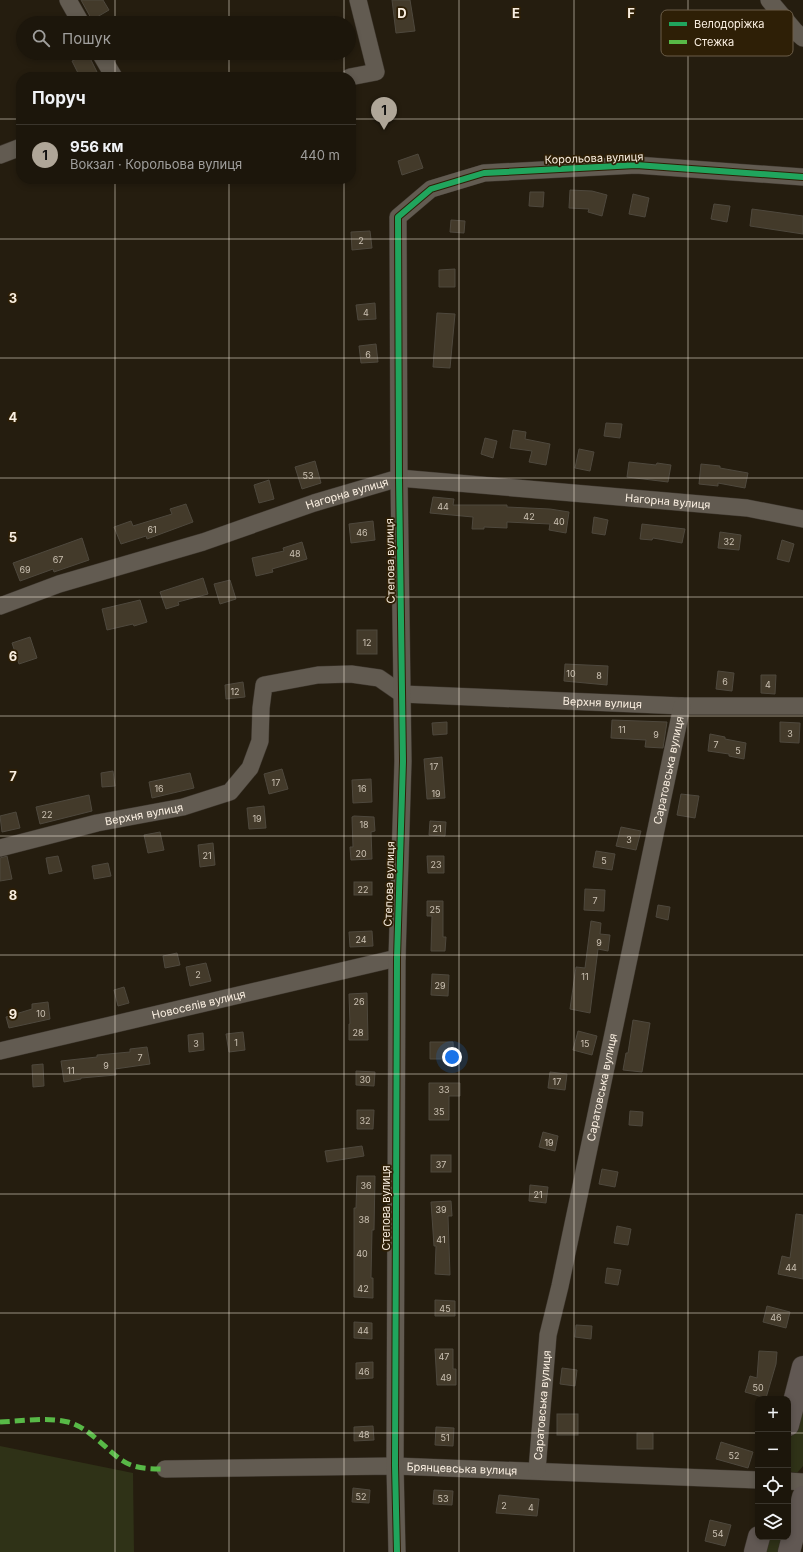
<!DOCTYPE html>
<html lang="uk">
<head>
<meta charset="utf-8">
<style>
	body { margin:0; font-family:Inter,sans-serif; background:#292319; color:#f1f3f6 }
	.controls { position:absolute; right:12px; bottom:12px; display:grid; overflow:hidden; border-radius:8px; box-shadow:0 2px 6px #0003 }
	.controls button { width:36px; height:36px; display:grid; place-items:center; padding:0; border:0; border-bottom:1px solid #3a352c; background:#1c160b; color:#f1f3f6; font:20px sans-serif }
	.you { position:absolute; left:452px; top:1057px; width:14px; height:14px; margin:-10px; border:3px solid #fff; border-radius:50%; background:#1a73e8; box-shadow:0 0 0 6px #1a73e833 }
	.badge { display:grid; place-items:center; width:26px; height:26px; border-radius:50%; background:#afa698; color:#111; font-size:13px; font-weight:700 }
	.pin { position:absolute; translate:-50% -33px; filter:drop-shadow(0 1px 2px #0008) }
	.pin::after { content:''; position:absolute; top:21px; width:14px; height:12px; background:inherit; clip-path:polygon(0 0,100% 0,50% 100%) }
	.list { margin:0; padding:0; list-style:none }
	h2 { display:flex; justify-content:space-between; align-items:center; height:52px; margin:0; padding:0 16px; font-size:17px }
	h2 small { font-size:13px; font-weight:400; color:#a09f9d }
	.list li { display:grid; grid-template-columns:26px 1fr auto; gap:12px; align-items:center; box-sizing:border-box; height:60px; padding:0 16px; border-top:1px solid #3a352c }
	.list b { display:block; font-size:15px; white-space:nowrap }
	.list p { margin:0; font-size:13px; white-space:nowrap; color:#a09f9d }
	.list em { font-size:13px; font-style:normal; color:#a09f9d }
	.icon { flex:none; width:22px; height:22px; fill:none; stroke:currentColor; stroke-width:2; stroke-linecap:round; stroke-linejoin:round }
	.map { position:relative; flex:none; width:803px; height:1552px; overflow:hidden }
	.search { position:absolute; background:#1c160b; box-shadow:0 2px 6px #0003; left:16px; top:16px; width:340px; height:44px; display:flex; align-items:center; gap:10px; box-sizing:border-box; padding:0 14px; border-radius:22px; color:#a09f9d; font-size:15px }
	.panel { position:absolute; background:#1c160b; box-shadow:0 2px 6px #0003; left:16px; top:72px; width:340px; height:112px; border-radius:16px }
	.map>svg:first-child { display:block }
	.green { fill:#2f3217 }
	.building { fill:#433a2a; stroke:#4e483d }
	.lines { fill:none; stroke-linecap:round; stroke-linejoin:round }
	.minor-casing { stroke:#3d362d; stroke-width:18 }
	.major-casing { stroke:#3d362d; stroke-width:23 }
	.minor { stroke:#625b51; stroke-width:17 }
	.major { stroke:#615853; stroke-width:22 }
	.quiet { stroke:#58b947; stroke-width:5; stroke-dasharray:10 5; stroke-linecap:butt }
	.cycleway-casing { stroke:#2e1f06; stroke-width:8 }
	.cycleway { stroke:#20a55d; stroke-width:6 }
	.grid { fill:none; stroke:#faefe1; stroke-width:1; stroke-opacity:0.55 }
	.labels { text-anchor:middle; dominant-baseline:central; stroke-width:3.5; stroke-linejoin:round; paint-order:stroke }
	.number-label { font-size:9px; fill:#ccc2b3 }
	.street-label { font-size:11px; fill:#faefe1; stroke:#2e1f06 }
	.key { fill:#2e1f06; stroke:#6b5d48; stroke-width:1 }
	.key-label { font-size:11px; fill:#faefe1 }
	.grid-label { font-size:13px; text-anchor:middle; font-weight:bold; fill:#faefe1; stroke:#2e1f06; stroke-width:3.5; stroke-linejoin:round; paint-order:stroke }
</style>
</head>
<body>
<div class="map">
<svg width="803" height="1552" viewBox="0 0 803 1552">
	<rect width="100%" height="100%" fill="#251d0f"/>
	<!-- green -->
	<g class="green">
		<polygon points="803,1392 803,1466 797,1473 788,1471 788,1449"/>
		<polygon points="0,1446 133,1473 134,1552 0,1552"/>
		<polygon points="765,1537 784,1537 781,1552 761,1552"/>
	</g>
	<!-- building -->
	<g class="building">
		<polygon points="81,0 103,0 109,10 92,20"/>
		<polygon points="392,0 410,0 415,31 396,33"/>
		<polygon points="88,54 97,72 86,77 80,77 72,61"/>
		<polygon points="418,154 423,168 402,175 398,161"/>
		<polygon points="570,190 592,191 607,195 602,216 588,212 589,209 569,208"/>
		<polygon points="530,192 544,192 543,207 529,206"/>
		<polygon points="633,194 649,198 645,217 629,214"/>
		<polygon points="714,204 730,206 727,222 711,219"/>
		<polygon points="752,209 803,216 803,234 750,226"/>
		<polygon points="451,220 465,221 464,233 450,232"/>
		<polygon points="370,231 372,248 352,250 351,232"/>
		<polygon points="455,269 455,287 439,287 439,270"/>
		<polygon points="375,303 376,319 358,320 356,305"/>
		<polygon points="437,313 455,314 450,368 433,367"/>
		<polygon points="376,344 378,362 361,363 359,346"/>
		<polygon points="606,423 622,424 620,438 604,436"/>
		<polygon points="513,430 526,432 525,439 550,444 546,465 529,462 532,451 510,448"/>
		<polygon points="485,438 497,441 493,458 481,454"/>
		<polygon points="579,449 594,452 590,471 575,468"/>
		<polygon points="315,461 321,483 302,489 295,467"/>
		<polygon points="629,462 656,465 657,463 671,465 668,482 627,477"/>
		<polygon points="701,464 720,466 720,468 748,473 745,488 718,483 718,486 699,484"/>
		<polygon points="269,480 274,499 259,503 254,485"/>
		<polygon points="433,497 454,499 453,505 507,505 507,507 550,509 569,512 566,533 549,530 550,524 507,522 507,528 484,527 484,529 472,529 473,517 430,513"/>
		<polygon points="186,504 193,522 147,539 146,536 121,544 114,527 131,521 133,526 172,514 170,509"/>
		<polygon points="594,517 608,520 605,535 592,533"/>
		<polygon points="373,521 375,540 351,543 349,524"/>
		<polygon points="642,524 685,529 682,543 653,538 652,540 640,539"/>
		<polygon points="720,532 741,535 739,550 718,548"/>
		<polygon points="82,538 89,560 54,572 53,569 20,581 13,563"/>
		<polygon points="782,540 794,544 789,562 777,559"/>
		<polygon points="302,542 307,559 272,569 273,572 256,576 252,558 284,551 283,548"/>
		<polygon points="203,578 208,594 178,602 179,605 166,609 160,592"/>
		<polygon points="230,580 236,599 220,604 214,584"/>
		<polygon points="140,600 147,622 134,626 133,624 107,630 102,609"/>
		<rect x="357" y="630" width="20" height="24"/>
		<polygon points="30,637 37,658 19,664 12,643"/>
		<polygon points="565,664 608,666 607,685 564,681"/>
		<polygon points="718,671 734,673 732,691 716,689"/>
		<polygon points="761,675 776,675 775,694 761,693"/>
		<polygon points="243,682 245,697 226,699 225,685"/>
		<polygon points="612,720 667,722 663,748 645,747 646,740 611,738"/>
		<polygon points="447,722 447,734 433,735 432,723"/>
		<polygon points="780,722 800,723 799,743 780,742"/>
		<polygon points="710,734 725,737 725,739 746,743 744,759 729,756 729,754 708,751"/>
		<polygon points="442,757 445,798 427,799 424,759"/>
		<polygon points="282,769 288,789 269,794 264,774"/>
		<polygon points="113,771 115,786 102,787 101,773"/>
		<polygon points="190,773 194,788 152,798 149,782"/>
		<polygon points="371,779 372,802 353,803 352,780"/>
		<polygon points="681,794 699,796 695,818 677,815"/>
		<polygon points="89,795 92,811 40,824 36,807"/>
		<polygon points="264,806 266,828 249,829 247,808"/>
		<polygon points="16,812 20,828 2,832 0,816"/>
		<polygon points="354,816 374,817 375,831 371,832 372,859 351,860 350,847 353,847 352,817"/>
		<polygon points="430,821 446,822 445,836 429,835"/>
		<polygon points="621,827 641,831 636,850 616,846"/>
		<polygon points="160,832 164,850 148,853 144,835"/>
		<polygon points="213,843 215,865 200,867 198,845"/>
		<polygon points="596,851 615,854 612,870 593,867"/>
		<polygon points="7,856 12,879 0,881 0,858"/>
		<polygon points="58,856 62,871 49,874 46,858"/>
		<polygon points="427,856 444,856 444,873 428,873"/>
		<polygon points="108,863 111,876 94,879 92,866"/>
		<rect x="354" y="882" width="18" height="13"/>
		<polygon points="585,889 605,890 604,911 584,910"/>
		<polygon points="427,901 443,901 443,937 446,937 445,951 431,951 432,916 427,916"/>
		<polygon points="658,905 670,907 668,920 656,917"/>
		<polygon points="591,921 601,923 600,934 610,935 608,951 598,949 590,1013 570,1009 576,967 585,968"/>
		<polygon points="372,931 373,946 350,947 349,932"/>
		<polygon points="177,953 180,965 165,968 163,956"/>
		<polygon points="206,963 211,981 190,986 186,967"/>
		<polygon points="432,974 449,975 448,996 431,995"/>
		<polygon points="124,987 129,1003 118,1006 114,990"/>
		<polygon points="367,993 368,1040 349,1040 349,1024 350,1024 349,994"/>
		<polygon points="48,1002 50,1019 9,1028 6,1017 32,1009 32,1004"/>
		<polygon points="633,1020 650,1023 642,1072 623,1070 626,1053 628,1053"/>
		<polygon points="578,1031 597,1036 592,1055 573,1050"/>
		<polygon points="243,1032 245,1050 229,1052 226,1034"/>
		<polygon points="203,1033 204,1050 189,1052 188,1035"/>
		<polygon points="430,1042 453,1042 454,1059 430,1059"/>
		<polygon points="147,1047 150,1064 115,1069 116,1075 81,1078 81,1079 64,1082 61,1061 97,1057 97,1055 130,1052 130,1049"/>
		<polygon points="43,1064 44,1086 33,1087 32,1065"/>
		<polygon points="356,1071 375,1072 374,1086 356,1085"/>
		<polygon points="550,1072 567,1074 565,1090 548,1088"/>
		<polygon points="429,1083 460,1083 460,1096 449,1096 449,1120 429,1120"/>
		<polygon points="357,1110 374,1110 373,1129 357,1129"/>
		<polygon points="630,1111 643,1112 642,1126 629,1125"/>
		<polygon points="543,1132 558,1136 555,1151 539,1147"/>
		<polygon points="362,1146 364,1156 327,1162 325,1151"/>
		<rect x="431" y="1155" width="20" height="17"/>
		<polygon points="602,1169 618,1172 615,1187 599,1184"/>
		<polygon points="357,1176 375,1176 374,1230 372,1230 371,1278 373,1278 373,1298 354,1297 354,1208 356,1208"/>
		<polygon points="530,1185 548,1187 546,1203 529,1201"/>
		<polygon points="451,1201 452,1216 448,1216 450,1275 435,1274 436,1246 434,1246 431,1202"/>
		<polygon points="796,1214 803,1215 803,1279 778,1274 782,1256 790,1258"/>
		<polygon points="617,1226 631,1229 628,1245 614,1243"/>
		<polygon points="607,1268 621,1270 618,1285 605,1283"/>
		<polygon points="435,1300 455,1301 455,1316 435,1316"/>
		<polygon points="767,1306 790,1312 786,1328 763,1322"/>
		<polygon points="354,1322 372,1323 372,1339 354,1338"/>
		<polygon points="576,1325 592,1326 591,1339 575,1337"/>
		<polygon points="435,1349 453,1349 453,1369 456,1369 456,1385 437,1385"/>
		<polygon points="759,1351 777,1352 776,1364 766,1398 745,1392 750,1376 757,1378"/>
		<polygon points="373,1362 373,1378 356,1379 356,1363"/>
		<polygon points="562,1368 577,1370 575,1386 560,1384"/>
		<rect x="557" y="1414" width="21" height="21"/>
		<polygon points="373,1426 374,1440 354,1441 354,1427"/>
		<polygon points="436,1427 454,1428 453,1446 435,1445"/>
		<rect x="637" y="1433" width="16" height="16"/>
		<polygon points="721,1442 753,1452 748,1468 716,1459"/>
		<polygon points="353,1488 370,1490 369,1503 352,1502"/>
		<polygon points="434,1490 453,1491 452,1505 433,1504"/>
		<polygon points="499,1495 539,1499 537,1516 496,1513"/>
		<polygon points="710,1520 731,1525 725,1546 705,1541"/>
	</g>
	<g class="lines">
		<defs>
			<g id="minor">
				<polyline points="68,0 81,23"/>
				<polyline points="769,0 795,31 803,38"/>
				<polyline points="100,53 114,77"/>
				<polyline points="350,77 376,72 358,0"/>
				<polyline points="0,155 21,147"/>
				<path id="s1" d="M0,606L59,584L203,542L314,503L399,478L747,508L803,519"/>
				<path id="s2" d="M0,848L97,823L183,807L230,792L250,768L260,741L261,708L264,685L318,675L351,674L379,678L402,694L682,706H803"/>
				<path id="s3" d="M0,1051L397,958"/>
				<path id="s4" d="M165,1469L395,1466L758,1480"/>
				<path id="s5" d="M537,1470L548,1335L560,1286L682,706"/>
				<polyline points="788,1481 803,1482"/>
				<polyline points="397,1552 395,1466 397,958 403,761 399,478 398,217 431,189 484,173 636,165 803,177"/>
			</g>
			<g id="major">
				<polyline points="788,1425 803,1367"/>
				<polyline points="755,1552 759,1537"/>
				<polyline points="789,1552 803,1497"/>
			</g>
		</defs>
		<!-- minor casing -->
		<use href="#minor" class="minor-casing"/>
		<!-- major casing -->
		<use href="#major" class="major-casing"/>
		<!-- minor -->
		<use href="#minor" class="minor"/>
		<!-- major -->
		<use href="#major" class="major"/>
		<!-- quiet -->
		<path class="quiet" d="M0,1422C22,1421 47,1417 68,1422C90,1428 105,1449 123,1461C135,1469 151,1469 165,1469"/>
		<defs>
			<polyline id="cycleway" points="397,1552 395,1466 397,958 403,761 399,478 398,217 431,189 484,173 636,165 803,177"/>
		</defs>
		<!-- cycleway casing -->
		<use href="#cycleway" class="cycleway-casing"/>
		<!-- cycleway -->
		<use href="#cycleway" class="cycleway"/>
	</g>
	<!-- grid -->
	<path class="grid" d="M115,0V23M229,0V23M344,0V23M459,0V1552M574,0V1552M688,0V1552M115,53V77M229,53V77M344,53V77M0,119H21M351,119H803M115,179V1552M229,179V1552M344,179V1552M0,239H803M0,358H803M0,478H803M0,597H803M0,716H803M0,836H803M0,955H803M0,1074H803M0,1194H803M0,1313H803M0,1433H758M788,1433H803"/>
	<g class="labels">
		<!-- number labels -->
		<g class="number-label">
			<text x="361" y="240">2</text>
			<text x="366" y="312">4</text>
			<text x="368" y="354">6</text>
			<text x="308" y="475">53</text>
			<text x="443" y="506">44</text>
			<text x="529" y="516">42</text>
			<text x="559" y="521">40</text>
			<text x="152" y="529">61</text>
			<text x="362" y="532">46</text>
			<text x="729" y="541">32</text>
			<text x="295" y="553">48</text>
			<text x="58" y="559">67</text>
			<text x="25" y="569">69</text>
			<text x="367" y="642">12</text>
			<text x="571" y="673">10</text>
			<text x="599" y="675">8</text>
			<text x="725" y="681">6</text>
			<text x="768" y="684">4</text>
			<text x="235" y="691">12</text>
			<text x="622" y="729">11</text>
			<text x="790" y="733">3</text>
			<text x="656" y="734">9</text>
			<text x="716" y="744">7</text>
			<text x="738" y="750">5</text>
			<text x="434" y="766">17</text>
			<text x="276" y="782">17</text>
			<text x="159" y="788">16</text>
			<text x="362" y="788">16</text>
			<text x="436" y="793">19</text>
			<text x="47" y="814">22</text>
			<text x="257" y="818">19</text>
			<text x="364" y="824">18</text>
			<text x="437" y="828">21</text>
			<text x="629" y="839">3</text>
			<text x="361" y="853">20</text>
			<text x="207" y="855">21</text>
			<text x="604" y="860">5</text>
			<text x="436" y="864">23</text>
			<text x="363" y="889">22</text>
			<text x="595" y="900">7</text>
			<text x="435" y="909">25</text>
			<text x="361" y="939">24</text>
			<text x="599" y="942">9</text>
			<text x="198" y="974">2</text>
			<text x="585" y="976">11</text>
			<text x="440" y="985">29</text>
			<text x="359" y="1001">26</text>
			<text x="41" y="1013">10</text>
			<text x="358" y="1032">28</text>
			<text x="236" y="1042">1</text>
			<text x="196" y="1043">3</text>
			<text x="585" y="1043">15</text>
			<text x="140" y="1057">7</text>
			<text x="106" y="1065">9</text>
			<text x="71" y="1070">11</text>
			<text x="365" y="1079">30</text>
			<text x="557" y="1081">17</text>
			<text x="444" y="1089">33</text>
			<text x="439" y="1111">35</text>
			<text x="365" y="1120">32</text>
			<text x="549" y="1142">19</text>
			<text x="441" y="1164">37</text>
			<text x="366" y="1185">36</text>
			<text x="538" y="1194">21</text>
			<text x="441" y="1209">39</text>
			<text x="364" y="1219">38</text>
			<text x="441" y="1239">41</text>
			<text x="362" y="1253">40</text>
			<text x="791" y="1267">44</text>
			<text x="363" y="1288">42</text>
			<text x="445" y="1308">45</text>
			<text x="776" y="1317">46</text>
			<text x="363" y="1330">44</text>
			<text x="444" y="1356">47</text>
			<text x="364" y="1371">46</text>
			<text x="446" y="1377">49</text>
			<text x="758" y="1387">50</text>
			<text x="364" y="1434">48</text>
			<text x="445" y="1437">51</text>
			<text x="734" y="1455">52</text>
			<text x="361" y="1496">52</text>
			<text x="443" y="1498">53</text>
			<text x="504" y="1505">2</text>
			<text x="531" y="1507">4</text>
			<text x="718" y="1533">54</text>
		</g>
		<!-- street labels -->
		<g class="street-label">
			<text transform="translate(594 158) rotate(-2)">Корольова вулиця</text>
			<text stroke="none"><textPath href="#s1" startOffset="365">Нагорна вулиця</textPath></text>
			<text stroke="none"><textPath href="#s1" startOffset="689">Нагорна вулиця</textPath></text>
			<text transform="translate(390 561) rotate(-91)">Степова вулиця</text>
			<text stroke="none"><textPath href="#s2" startOffset="698">Верхня вулиця</textPath></text>
			<text stroke="none"><textPath href="#s5" startOffset="713">Саратовська вулиця</textPath></text>
			<text stroke="none"><textPath href="#s2" startOffset="148">Верхня вулиця</textPath></text>
			<text transform="translate(389 884) rotate(-88)">Степова вулиця</text>
			<text stroke="none"><textPath href="#s3" startOffset="204">Новоселів вулиця</textPath></text>
			<text stroke="none"><textPath href="#s5" startOffset="389">Саратовська вулиця</textPath></text>
			<text transform="translate(386 1208) rotate(-90)">Степова вулиця</text>
			<text stroke="none"><textPath href="#s5" startOffset="65">Саратовська вулиця</textPath></text>
			<text stroke="none"><textPath href="#s4" startOffset="297">Брянцевська вулиця</textPath></text>
		</g>
	</g>
	<!-- legend -->
	<rect x="661" y="10" width="132" height="46" rx="6" class="key"/>
	<rect x="669" y="22" width="18" height="4" fill="#20a55d"/>
	<rect x="669" y="40" width="18" height="4" fill="#58b947"/>
	<g class="key-label">
		<text x="694" y="28">Велодоріжка</text>
		<text x="694" y="46">Стежка</text>
	</g>
	<g class="grid-label">
		<text x="402" y="18">D</text>
		<text x="516" y="18">E</text>
		<text x="631" y="18">F</text>
		<text x="13" y="303">3</text>
		<text x="13" y="422">4</text>
		<text x="13" y="542">5</text>
		<text x="13" y="661">6</text>
		<text x="13" y="781">7</text>
		<text x="13" y="900">8</text>
		<text x="13" y="1019">9</text>
	</g>
</svg>
<div class="controls">
<button>+</button>
<button>−</button>
<button><svg class="icon" aria-label="locate" viewBox="0 0 24 24"><circle cx="12" cy="12" r="6"/><path d="M12 2v4M12 18v4M2 12h4M18 12h4"/></svg></button>
<button><svg class="icon" aria-label="layers" viewBox="0 0 24 24"><path d="M12 4l9 5-9 5-9-5zM3 14l9 5 9-5"/></svg></button>
</div>
<div class="you"></div>
<div class="pin badge" style="left:384px;top:130px">1</div>
<div class="search"><svg class="icon" aria-label="search" viewBox="0 0 24 24"><circle cx="10" cy="10" r="6"/><path d="M15 15l6 6"/></svg>Пошук</div>
<section class="panel">
<h2>Поруч<small></small></h2>
<ul class="list">
<li><span class="badge">1</span><div><b>956 км</b><p>Вокзал · Корольова вулиця</p></div><em>440 m</em></li>
</ul>
</section>
</div>
</body>
</html>
